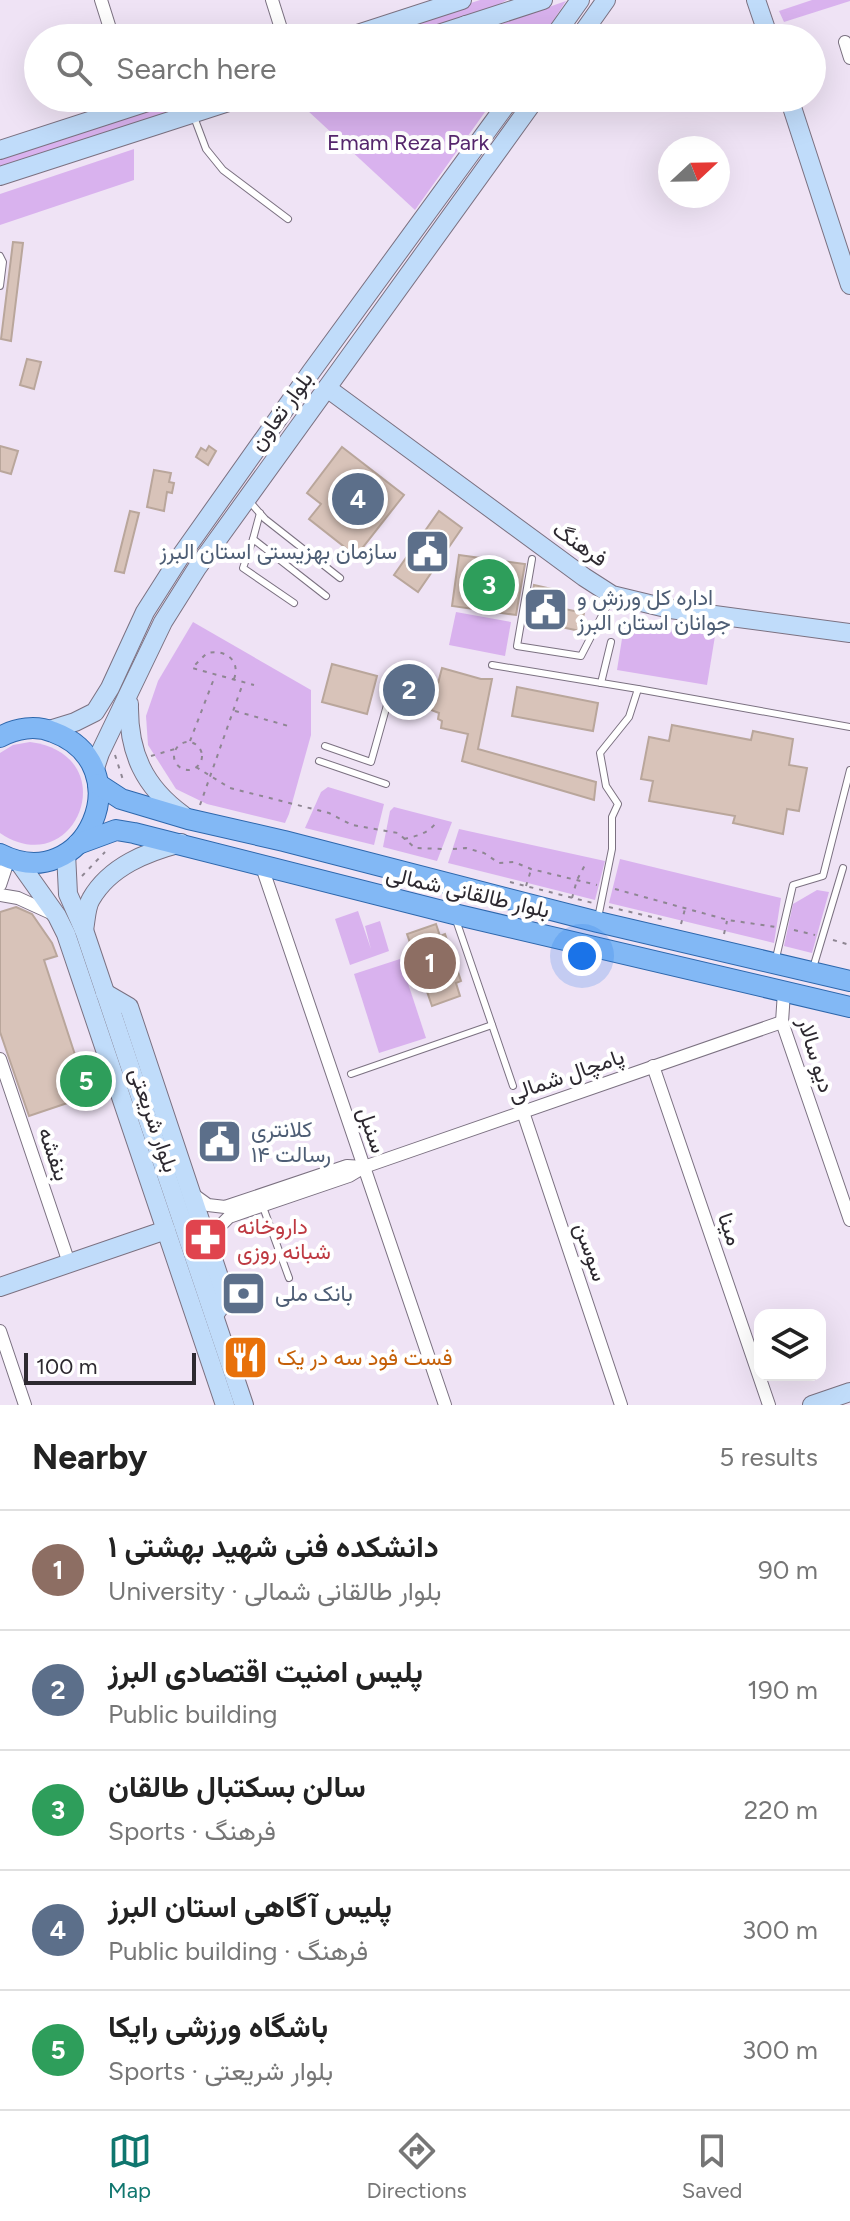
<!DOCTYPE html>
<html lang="en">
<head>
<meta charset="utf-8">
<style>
	body { margin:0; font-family:Figtree,Vazirmatn,sans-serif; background:#f2f2f2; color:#222 }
	.controls { position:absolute; right:24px; bottom:24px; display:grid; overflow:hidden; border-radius:16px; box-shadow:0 8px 32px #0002 }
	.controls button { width:72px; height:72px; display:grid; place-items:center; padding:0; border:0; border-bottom:2px solid #e0e0e0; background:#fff; color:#222; font:40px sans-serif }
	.compass { position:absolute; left:658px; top:136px; width:72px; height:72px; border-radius:50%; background:#fff; box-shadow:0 8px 32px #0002; rotate:68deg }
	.scale { position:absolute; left:24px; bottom:20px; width:172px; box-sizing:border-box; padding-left:8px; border:4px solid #2d2930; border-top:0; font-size:22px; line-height:28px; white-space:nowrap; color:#2d2930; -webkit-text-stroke:6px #fff; paint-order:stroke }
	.you { position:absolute; left:582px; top:956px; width:28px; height:28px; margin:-20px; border:6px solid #fff; border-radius:50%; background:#1a73e8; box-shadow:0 0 0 12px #1a73e833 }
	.badge { display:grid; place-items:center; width:52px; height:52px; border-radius:50%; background:#0f766e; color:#fff; font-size:26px; font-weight:700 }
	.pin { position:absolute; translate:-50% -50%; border:4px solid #fff; box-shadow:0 2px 8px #0006 }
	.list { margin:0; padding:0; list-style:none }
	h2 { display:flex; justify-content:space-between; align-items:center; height:104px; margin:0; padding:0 32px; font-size:34px }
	h2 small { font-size:26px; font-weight:400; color:#767676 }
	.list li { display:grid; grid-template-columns:52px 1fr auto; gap:24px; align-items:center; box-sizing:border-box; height:120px; padding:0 32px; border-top:2px solid #e0e0e0 }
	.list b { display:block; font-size:30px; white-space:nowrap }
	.list p { margin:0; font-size:26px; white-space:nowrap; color:#767676 }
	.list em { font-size:26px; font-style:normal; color:#767676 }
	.icon { flex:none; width:44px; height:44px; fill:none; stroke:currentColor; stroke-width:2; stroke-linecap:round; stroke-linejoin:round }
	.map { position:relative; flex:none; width:850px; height:1405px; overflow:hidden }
	.search { position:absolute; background:#fff; box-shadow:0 8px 32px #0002; left:24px; right:24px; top:24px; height:88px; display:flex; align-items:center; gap:20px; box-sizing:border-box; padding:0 28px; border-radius:44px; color:#767676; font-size:30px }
	.sheet { height:704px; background:#fff }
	nav { display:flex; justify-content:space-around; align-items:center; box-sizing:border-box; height:112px; border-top:2px solid #e0e0e0; background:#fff; font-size:22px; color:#767676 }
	nav a { display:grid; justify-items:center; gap:4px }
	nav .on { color:#0f766e }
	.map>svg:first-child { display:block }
	.green { fill:#d9b2ee }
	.building { fill:#d8c3b9; stroke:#b9a69b; stroke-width:2 }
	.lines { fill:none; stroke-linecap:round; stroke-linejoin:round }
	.lane-casing { stroke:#7b7181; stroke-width:8 }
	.street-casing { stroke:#7b7181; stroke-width:14 }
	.secondary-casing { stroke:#7b7181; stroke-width:20 }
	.primary-casing { stroke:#2e67ac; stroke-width:22 }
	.path { stroke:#8e8692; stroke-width:2; stroke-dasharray:4 6; stroke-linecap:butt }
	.lane { stroke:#fff; stroke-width:6 }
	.street { stroke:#fff; stroke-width:12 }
	.secondary { stroke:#c0dcfa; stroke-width:18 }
	.primary { stroke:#82b8f5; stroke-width:20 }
	.labels { text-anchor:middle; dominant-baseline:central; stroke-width:8; stroke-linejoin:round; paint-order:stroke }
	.park-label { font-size:22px; fill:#56266d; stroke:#fff }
	.street-label { font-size:22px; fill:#2d2930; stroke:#fff }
	.service-label { font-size:22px; fill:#4e5e75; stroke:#fff; text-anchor:start }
	.health-label { font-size:22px; fill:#be3a42; stroke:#fff; text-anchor:start }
	.food-label { font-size:22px; fill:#c56008; stroke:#fff; text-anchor:start }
</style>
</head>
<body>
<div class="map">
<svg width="850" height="1405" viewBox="0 0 850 1405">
	<rect width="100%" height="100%" fill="#efe3f5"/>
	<!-- green -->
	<g class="green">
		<polygon points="480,0 507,0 494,7 399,38 365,38"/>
		<polygon points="812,0 850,0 850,1 784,22 779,11"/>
		<polygon points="566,1 542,38 500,38 489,28"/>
		<polygon points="182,98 213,98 0,168 0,158"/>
		<polygon points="294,98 495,98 415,210"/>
		<polygon points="134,149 134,180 0,225 0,194"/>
		<polygon points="456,612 511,622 505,656 449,645"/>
		<polygon points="625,620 715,636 707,685 617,670"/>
		<polygon points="193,622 311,690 311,735 289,814 285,823 207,804 176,789 148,745 146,716 158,681"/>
		<path d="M30,742C127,755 75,884 0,833V753L13,745Z"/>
		<polygon points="328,787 384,804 374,845 305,828 321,792"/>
		<polygon points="394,807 452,822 437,861 383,847 390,811"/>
		<polygon points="459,829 605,861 595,900 448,863"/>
		<polygon points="620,859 781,898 774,943 609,903"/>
		<polygon points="817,890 829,892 812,953 784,946 793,904"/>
		<polygon points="358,911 371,949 365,926 380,921 389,951 350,965 335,919"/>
		<polygon points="400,959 426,1038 379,1053 354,974"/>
	</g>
	<!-- building -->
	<g class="building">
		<polygon points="13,242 23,243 11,341 1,339"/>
		<polygon points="27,359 41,362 34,389 20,385"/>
		<polygon points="0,446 18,451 11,474 0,471"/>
		<polygon points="209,446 216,451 208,465 196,457 201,448 206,451"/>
		<polygon points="342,447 404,495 356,556 309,519 321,504 307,493"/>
		<polygon points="154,470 171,473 169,482 174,483 172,493 167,492 164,511 147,507"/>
		<polygon points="130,511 139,513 124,573 115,571"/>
		<polygon points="439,511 462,528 418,592 394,575"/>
		<polygon points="459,555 525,564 516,615 452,606"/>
		<polygon points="534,585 552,589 550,606 584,613 580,631 528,620"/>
		<polygon points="332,664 377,676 367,714 322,702"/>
		<polygon points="406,666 425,670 411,718 393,711"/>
		<polygon points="442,668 481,679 492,679 478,749 596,782 594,800 462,761 468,734 441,728 442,721 438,719 439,713 431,710"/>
		<polygon points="517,687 598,703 593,731 512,716"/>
		<polygon points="672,725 751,740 753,731 793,739 789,765 807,768 799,811 787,809 783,834 733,823 735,816 649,801 653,781 641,779 649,737 669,741"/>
		<polygon points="16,907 32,914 52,943 57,956 44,960 79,1067 87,1064 97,1093 29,1116 0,1032 0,912"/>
		<polygon points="436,924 440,936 445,934 449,946 444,948 452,971 457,969 461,981 456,983 460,996 432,1006 407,934"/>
	</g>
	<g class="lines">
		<defs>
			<g id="lane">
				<polyline points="194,117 206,149 223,170 288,219"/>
				<polyline points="0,256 3,262 0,286"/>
				<polyline points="249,501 265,519 340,578"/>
				<polyline points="260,513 253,539 326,596"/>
				<polyline points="253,539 243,568 294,603"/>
				<polyline points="532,559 517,646 581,656 611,598"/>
				<polyline points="492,665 638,689 629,717 600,753 606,786 618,804 612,817 612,849 598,918"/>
				<polyline points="601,683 611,642"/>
				<polyline points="638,689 850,727"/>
				<polyline points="325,746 371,762 396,673"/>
				<polyline points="319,761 386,784"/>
				<polyline points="456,920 513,1086"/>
				<polyline points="776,958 793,885 823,876 850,770"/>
				<polyline points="813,968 843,868"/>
				<polyline points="351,1074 492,1025"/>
				<polyline points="263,1207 289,1278"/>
			</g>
			<g id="street">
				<polyline points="101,0 113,38"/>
				<polyline points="272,0 284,38"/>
				<polyline points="845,42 850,58"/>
				<polyline points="262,867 445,1405"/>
				<polyline points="0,885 9,858"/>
				<polyline points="0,895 18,898 53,914"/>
				<polyline points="784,992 782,1022 850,1220"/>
				<polyline points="0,1059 69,1263"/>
				<polyline points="653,1066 769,1405"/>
				<polyline points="523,1112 621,1405"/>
				<polyline points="190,1192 208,1205 225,1207 347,1166 364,1167"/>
				<polyline points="209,1248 216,1230 229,1217 349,1176 364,1167 782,1022"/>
				<polyline points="0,1331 25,1405"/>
			</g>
			<g id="secondary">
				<polyline points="756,0 769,38"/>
				<polyline points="466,25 490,38"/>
				<polyline points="345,38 462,0"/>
				<polyline points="426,38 543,0"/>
				<polyline points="553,38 580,0"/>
				<polyline points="579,38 606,0"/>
				<polyline points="789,98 850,285"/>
				<polyline points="0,150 160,98"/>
				<polyline points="0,176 241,98"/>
				<polyline points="327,388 584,577 612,595 670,609 850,633"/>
				<path d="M129,704C128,752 144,787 183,815"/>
				<polyline points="49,730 75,722 95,712 110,688 145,612 180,557 311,372 511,98"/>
				<polyline points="94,771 100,753 163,622 197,568 536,98"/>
				<polyline points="66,853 68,894 84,930 244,1405"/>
				<polyline points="18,861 57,916 66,934 225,1405"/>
				<path d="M84,930C86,920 86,907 91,899C110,866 147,852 181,843"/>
				<polyline points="105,993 129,1007 226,1298 214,1315"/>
				<polyline points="0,1287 166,1230"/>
				<polyline points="812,1405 850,1392"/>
			</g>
			<g id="primary">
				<path d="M0,737C16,728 36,725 53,732C143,765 86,898 0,854"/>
				<polyline points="98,784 121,799 188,819 284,841 598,922 850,981"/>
				<polyline points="78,844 116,830 134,833 454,914 850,1007"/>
			</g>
		</defs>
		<!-- lane casing -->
		<use href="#lane" class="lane-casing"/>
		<!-- street casing -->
		<use href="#street" class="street-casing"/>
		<!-- secondary casing -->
		<use href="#secondary" class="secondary-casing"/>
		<!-- primary casing -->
		<use href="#primary" class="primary-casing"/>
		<!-- path -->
		<g class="path">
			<path d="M234,679C241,660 225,649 207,653L192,668L254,685"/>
			<polyline points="235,711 292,727"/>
			<polyline points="190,741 215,676"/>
			<circle cx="188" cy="756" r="14"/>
			<polyline points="115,755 124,783"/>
			<polyline points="151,756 175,749"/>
			<polyline points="196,767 230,788 329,813 352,825 398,833 415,848 442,849"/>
			<polyline points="200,805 243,683"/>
			<path d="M404,839C417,836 430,833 437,821"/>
			<polyline points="453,849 466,848 484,853 499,863 514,862 531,869 597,885"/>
			<polyline points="82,876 105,852"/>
			<polyline points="510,882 593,903"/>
			<polyline points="526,886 531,870"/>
			<polyline points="615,889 728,920 776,927"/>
			<polyline points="572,898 577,880 586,863"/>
			<polyline points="609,907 665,920"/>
			<polyline points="681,924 685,909"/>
			<polyline points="794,930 815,935"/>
			<polyline points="724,934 727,921"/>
			<polyline points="833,940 850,945"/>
		</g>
		<!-- lane -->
		<use href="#lane" class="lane"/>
		<!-- street -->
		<use href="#street" class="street"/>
		<!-- secondary -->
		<use href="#secondary" class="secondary"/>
		<!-- primary -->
		<use href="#primary" class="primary"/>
	</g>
	<!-- icons -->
	<defs>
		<symbol id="civic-square" viewBox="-11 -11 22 22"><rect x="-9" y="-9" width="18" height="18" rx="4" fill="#5c6f8a" stroke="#fff"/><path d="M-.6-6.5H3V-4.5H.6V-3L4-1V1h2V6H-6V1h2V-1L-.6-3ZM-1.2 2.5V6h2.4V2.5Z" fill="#fff"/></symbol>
		<symbol id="pharmacy-square" viewBox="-11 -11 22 22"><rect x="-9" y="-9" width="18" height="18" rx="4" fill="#e0444e" stroke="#fff"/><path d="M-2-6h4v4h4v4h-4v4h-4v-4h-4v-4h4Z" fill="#fff"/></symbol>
		<symbol id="bank-square" viewBox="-11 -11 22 22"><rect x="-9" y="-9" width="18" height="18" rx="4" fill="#5c6f8a" stroke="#fff"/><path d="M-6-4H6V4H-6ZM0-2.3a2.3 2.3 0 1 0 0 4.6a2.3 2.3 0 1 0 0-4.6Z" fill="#fff"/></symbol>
		<symbol id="restaurant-square" viewBox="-11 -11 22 22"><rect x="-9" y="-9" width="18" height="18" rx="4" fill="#e8710a" stroke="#fff"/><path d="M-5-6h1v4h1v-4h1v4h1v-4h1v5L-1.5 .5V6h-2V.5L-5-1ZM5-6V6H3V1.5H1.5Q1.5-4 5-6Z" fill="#fff"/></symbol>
	</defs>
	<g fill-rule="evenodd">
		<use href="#civic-square" x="402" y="526" width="51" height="51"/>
		<use href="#civic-square" x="520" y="584" width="51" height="51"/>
		<use href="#civic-square" x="194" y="1116" width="51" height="51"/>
		<use href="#pharmacy-square" x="180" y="1214" width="51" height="51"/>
		<use href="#bank-square" x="218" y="1268" width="51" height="51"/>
		<use href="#restaurant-square" x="220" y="1332" width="51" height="51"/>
	</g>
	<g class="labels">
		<!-- park labels -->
		<g class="park-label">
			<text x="408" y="142">Emam Reza Park</text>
		</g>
		<!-- street labels -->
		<g class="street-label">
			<text transform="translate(281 411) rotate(-54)">بلوار تعاون</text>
			<text transform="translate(580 544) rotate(35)">فرهنگ</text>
			<text transform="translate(468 892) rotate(13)">بلوار طالقانی شمالی</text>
			<text transform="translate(816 1055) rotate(73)">دیو سالار</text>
			<text transform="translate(566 1075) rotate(-19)">پامچال شمالی</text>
			<text transform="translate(154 1120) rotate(71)">بلوار شریعتی</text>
			<text transform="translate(372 1130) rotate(71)">سنبل</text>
			<text transform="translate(54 1154) rotate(71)">بنفشه</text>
			<text transform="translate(730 1229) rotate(71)">مینا</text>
			<text transform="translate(591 1252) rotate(71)">سوسن</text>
		</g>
		<!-- service labels -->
		<g class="service-label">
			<text x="397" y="551" text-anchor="end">سازمان بهزیستی استان البرز</text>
			<text x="577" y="597">اداره کل ورزش و<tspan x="577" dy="25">جوانان استان البرز</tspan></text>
			<text x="251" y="1129">کلانتری<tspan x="251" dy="25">۱۴ رسالت</tspan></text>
			<text x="275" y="1293">بانک ملی</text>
		</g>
		<!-- health labels -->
		<g class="health-label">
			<text x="237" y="1226">داروخانه<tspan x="237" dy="25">شبانه روزی</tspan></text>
		</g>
		<!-- food labels -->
		<g class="food-label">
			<text x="277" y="1357">فست فود سه در یک</text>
		</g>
	</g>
</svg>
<div class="controls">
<button><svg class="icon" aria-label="layers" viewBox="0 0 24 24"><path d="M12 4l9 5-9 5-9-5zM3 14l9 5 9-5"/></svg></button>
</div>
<svg class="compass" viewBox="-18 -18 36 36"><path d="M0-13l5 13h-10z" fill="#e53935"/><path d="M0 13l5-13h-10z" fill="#767676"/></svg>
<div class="scale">100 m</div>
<div class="you"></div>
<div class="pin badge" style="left:430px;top:963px;background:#8d6e63">1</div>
<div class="pin badge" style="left:409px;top:690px;background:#5c6f8a">2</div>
<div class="pin badge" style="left:489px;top:585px;background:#2e9e5b">3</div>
<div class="pin badge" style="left:358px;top:499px;background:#5c6f8a">4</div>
<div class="pin badge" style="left:86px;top:1081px;background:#2e9e5b">5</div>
<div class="search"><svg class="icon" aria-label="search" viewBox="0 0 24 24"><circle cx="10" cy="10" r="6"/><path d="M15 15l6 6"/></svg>Search here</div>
</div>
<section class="sheet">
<h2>Nearby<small>5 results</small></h2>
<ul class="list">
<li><span class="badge" style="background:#8d6e63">1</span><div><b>دانشکده فنی شهید بهشتی ۱</b><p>University · بلوار طالقانی شمالی</p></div><em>90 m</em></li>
<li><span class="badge" style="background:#5c6f8a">2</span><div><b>پلیس امنیت اقتصادی البرز</b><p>Public building</p></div><em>190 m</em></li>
<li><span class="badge" style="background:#2e9e5b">3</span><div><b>سالن بسکتبال طالقان</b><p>Sports · فرهنگ</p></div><em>220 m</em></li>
<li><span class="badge" style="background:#5c6f8a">4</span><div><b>پلیس آگاهی استان البرز</b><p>Public building · فرهنگ</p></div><em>300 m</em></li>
<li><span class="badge" style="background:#2e9e5b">5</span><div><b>باشگاه ورزشی رایکا</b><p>Sports · بلوار شریعتی</p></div><em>300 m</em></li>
</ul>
</section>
<nav>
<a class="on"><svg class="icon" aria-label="map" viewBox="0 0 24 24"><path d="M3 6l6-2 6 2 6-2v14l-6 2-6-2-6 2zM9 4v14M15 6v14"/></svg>Map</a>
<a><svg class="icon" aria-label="directions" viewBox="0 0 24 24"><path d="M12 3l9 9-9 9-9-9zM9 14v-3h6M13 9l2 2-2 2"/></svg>Directions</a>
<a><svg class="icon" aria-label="saved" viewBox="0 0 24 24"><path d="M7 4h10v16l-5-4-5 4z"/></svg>Saved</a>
</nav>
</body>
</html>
